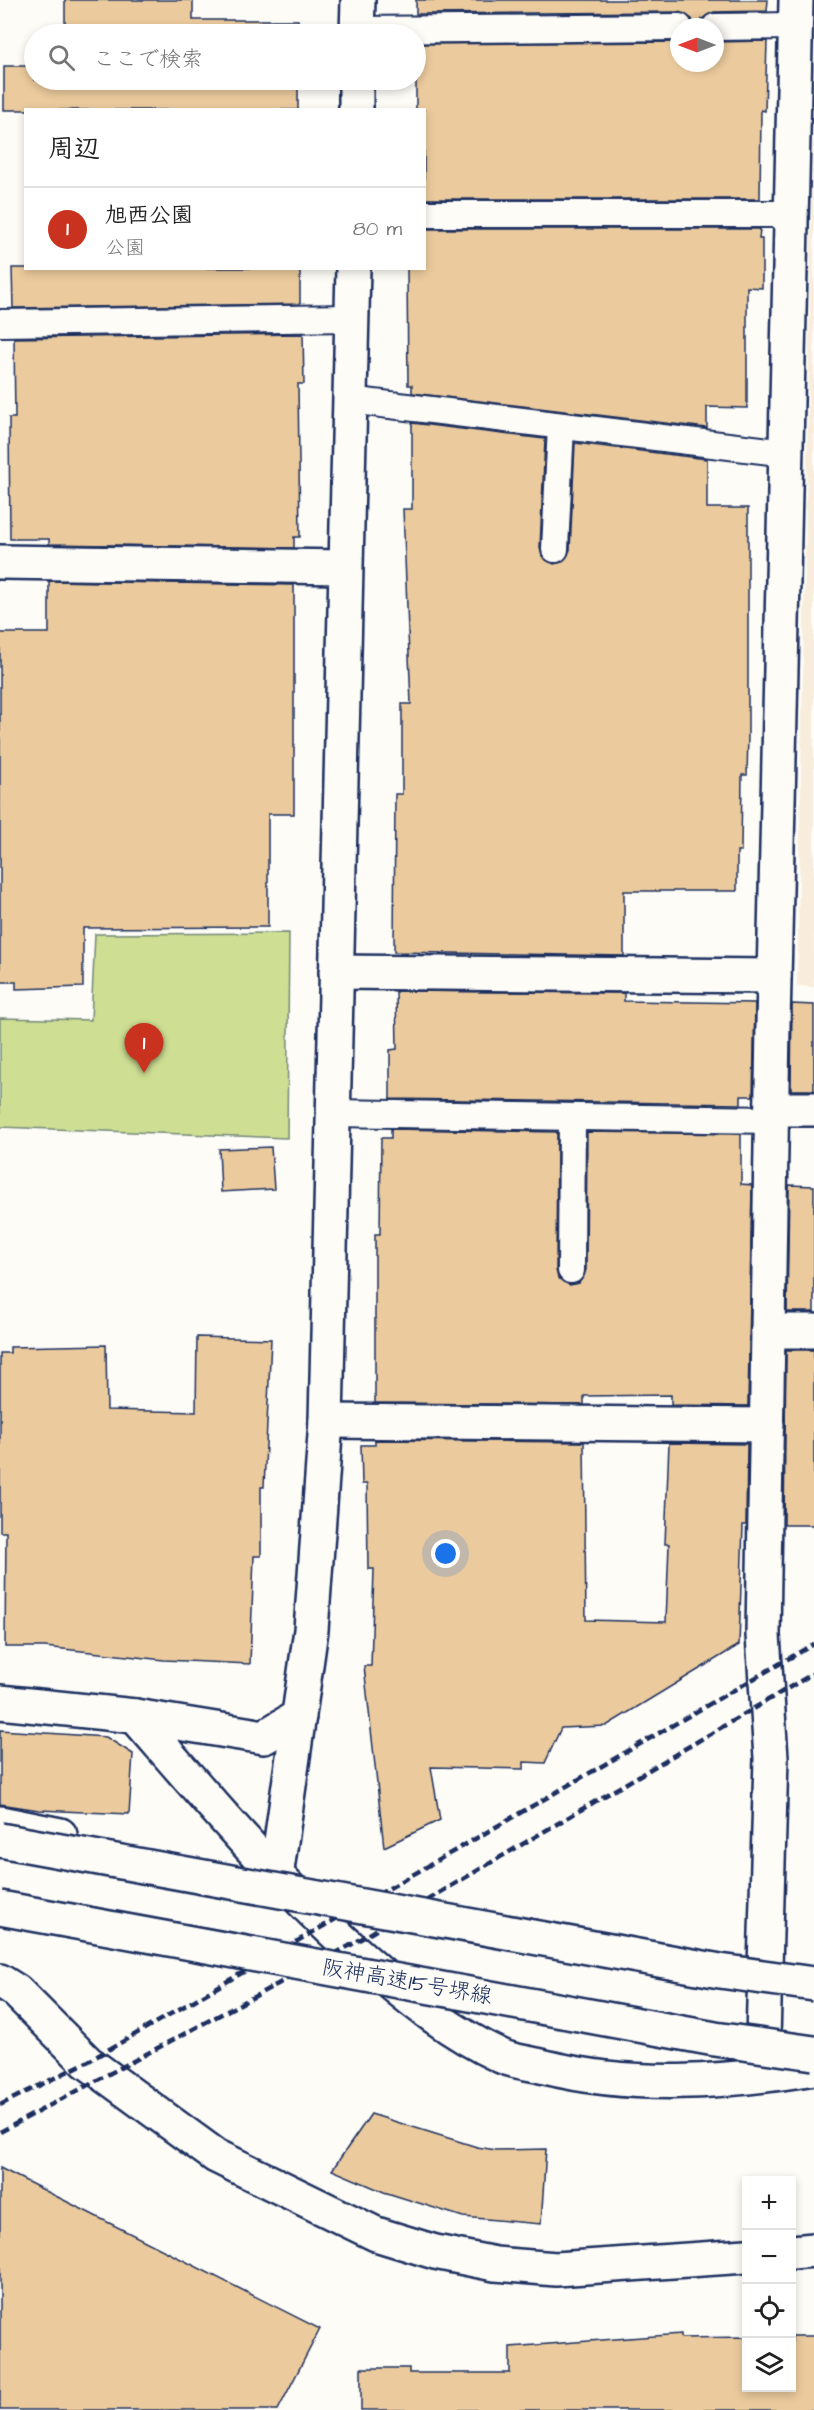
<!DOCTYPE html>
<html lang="ja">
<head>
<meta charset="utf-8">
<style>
	body { margin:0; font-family:"Architects Daughter","Klee One",sans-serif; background:#f6f6f6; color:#222 }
	.controls { position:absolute; right:18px; bottom:18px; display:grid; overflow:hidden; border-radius:0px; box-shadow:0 3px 9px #0003 }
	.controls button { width:54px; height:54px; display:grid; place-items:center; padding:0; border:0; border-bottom:2px solid #e0e0e0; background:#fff; color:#222; font:30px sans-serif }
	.compass { position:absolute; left:670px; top:18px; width:54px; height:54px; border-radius:50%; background:#fff; box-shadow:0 3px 9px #0003; rotate:270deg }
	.you { position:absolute; left:446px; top:1554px; width:21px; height:21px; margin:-15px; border:4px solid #fff; border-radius:50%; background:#1a73e8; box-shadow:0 0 0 9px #1a73e833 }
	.badge { display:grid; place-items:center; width:39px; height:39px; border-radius:50%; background:#c8321e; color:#fff; font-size:20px; font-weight:700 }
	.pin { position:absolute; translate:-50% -50px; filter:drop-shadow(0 2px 3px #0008) }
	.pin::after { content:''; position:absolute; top:32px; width:21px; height:18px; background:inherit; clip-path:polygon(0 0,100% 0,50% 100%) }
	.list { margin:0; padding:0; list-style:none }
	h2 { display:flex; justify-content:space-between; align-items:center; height:78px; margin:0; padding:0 24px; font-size:26px }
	h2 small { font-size:20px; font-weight:400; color:#767676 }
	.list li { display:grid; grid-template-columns:39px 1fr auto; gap:18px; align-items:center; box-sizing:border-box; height:84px; padding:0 24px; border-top:2px solid #e0e0e0 }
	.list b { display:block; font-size:22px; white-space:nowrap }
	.list p { margin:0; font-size:20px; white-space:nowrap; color:#767676 }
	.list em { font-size:20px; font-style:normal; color:#767676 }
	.icon { flex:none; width:33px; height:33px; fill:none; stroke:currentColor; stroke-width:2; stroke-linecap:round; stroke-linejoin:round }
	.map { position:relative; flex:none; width:814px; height:2410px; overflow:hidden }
	.search { position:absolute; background:#fff; box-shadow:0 3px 9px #0003; left:24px; top:24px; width:402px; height:66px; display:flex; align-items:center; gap:15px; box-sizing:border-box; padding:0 21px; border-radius:33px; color:#767676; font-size:22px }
	.panel { position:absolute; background:#fff; box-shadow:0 3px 9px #0003; left:24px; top:108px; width:402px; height:162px; border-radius:0px }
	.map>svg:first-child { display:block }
	.built { fill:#f8eddc }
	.green { fill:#cedf93; stroke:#748778; stroke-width:1.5 }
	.building { fill:#ebca9d; stroke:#1b2f5e; stroke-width:1.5 }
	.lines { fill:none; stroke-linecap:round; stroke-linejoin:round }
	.lane-casing { stroke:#1b2f5e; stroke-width:30 }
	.street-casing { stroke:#1b2f5e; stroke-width:38 }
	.secondary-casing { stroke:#1b2f5e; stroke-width:38 }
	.lane { stroke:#fdfcf7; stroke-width:26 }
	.street { stroke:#fdfcf7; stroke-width:33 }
	.secondary { stroke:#fdfcf7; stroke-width:33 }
	.rail { stroke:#1b2f5e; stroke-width:4.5; stroke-dasharray:9 4.5; stroke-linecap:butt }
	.highway-bridge-casing { stroke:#1b2f5e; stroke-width:38; stroke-linecap:butt }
	.highway-bridge { stroke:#fdfcf7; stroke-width:33 }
	.labels { text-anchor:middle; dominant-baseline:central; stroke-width:6; stroke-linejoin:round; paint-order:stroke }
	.street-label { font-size:22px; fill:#1b2f5e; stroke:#fdfcf7 }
</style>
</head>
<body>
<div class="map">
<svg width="814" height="2410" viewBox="0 0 814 2410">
	<rect width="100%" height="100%" fill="#fdfcf7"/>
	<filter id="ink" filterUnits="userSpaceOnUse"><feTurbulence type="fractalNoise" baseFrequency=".0167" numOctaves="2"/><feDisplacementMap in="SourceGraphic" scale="12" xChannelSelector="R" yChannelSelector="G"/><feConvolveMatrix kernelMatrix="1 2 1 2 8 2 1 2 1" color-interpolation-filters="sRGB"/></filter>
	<g filter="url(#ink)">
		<!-- built -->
		<polygon class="built" points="814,88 814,987 797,986"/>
		<!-- green -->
		<polygon class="green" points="289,933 287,1138 0,1127 0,1018 91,1020 95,934"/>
		<!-- building -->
		<g class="building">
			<polygon points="65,0 193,0 193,20 298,20 298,34 65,34"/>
			<polygon points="416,0 768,0 767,11 714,12 702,19 700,27 694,27 692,19 679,12 416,14"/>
			<polygon points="767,41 765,111 761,110 760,199 424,199 424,110 416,110 416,44 679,42 679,63 715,63 715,42"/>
			<polygon points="4,66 34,66 34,80 298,80 298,110 4,110"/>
			<polygon points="424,229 760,229 759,239 762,239 762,288 747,287 747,408 707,407 707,428 412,393 412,385 408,385 407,268 424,268"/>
			<polygon points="12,268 300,268 300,304 13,308"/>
			<polygon points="303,334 304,384 298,384 300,537 294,537 294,548 49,544 49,539 10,539 9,418 15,418 14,338"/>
			<polygon points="412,423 545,439 540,548 542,556 554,564 562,562 570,550 575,443 707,459 707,508 748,508 748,735 747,775 742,775 741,851 737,851 737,891 624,891 624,956 394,952 395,794 402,794 402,704 411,704 403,509 412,509"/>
			<polygon points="49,581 294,585 294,814 268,814 268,927 83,928 83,987 16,989 16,982 0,982 0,633 49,633"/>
			<polygon points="396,991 624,993 624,1001 755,1003 753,1096 741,1096 741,1104 390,1099 390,1050 397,1049"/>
			<polygon points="792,1004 814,1005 814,1090 791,1090"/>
			<polygon points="391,1129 557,1132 556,1270 558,1278 570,1285 579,1283 586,1270 587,1132 741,1134 741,1184 752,1185 748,1406 671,1405 671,1395 584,1396 584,1405 375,1403 375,1234 380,1234 381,1138 391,1138"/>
			<polygon points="271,1147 274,1189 221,1192 219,1149"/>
			<polygon points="789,1185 814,1186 814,1312 787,1312"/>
			<polygon points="197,1337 271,1339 264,1487 261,1487 261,1556 254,1556 250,1664 164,1660 45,1647 5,1647 6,1532 0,1532 0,1353 10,1353 10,1347 106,1345 107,1410 196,1412"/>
			<polygon points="786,1350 814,1350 814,1525 784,1525"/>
			<polygon points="375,1440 584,1442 586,1620 666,1622 669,1544 665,1544 669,1443 747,1444 746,1525 743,1525 739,1645 606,1726 561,1728 545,1763 524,1762 524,1769 431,1767 440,1820 384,1847 364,1666 371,1666 374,1569 368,1569 367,1484 362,1484 361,1445 375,1445"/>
			<polygon points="0,1730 106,1737 133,1754 129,1814 39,1810 0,1804"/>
			<polygon points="371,2114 477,2147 496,2150 546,2149 541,2224 463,2217 384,2192 332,2170"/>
			<polygon points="0,2168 320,2329 278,2410 0,2410"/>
			<polygon points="681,2334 681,2338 747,2337 747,2388 792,2388 792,2336 814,2336 814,2410 361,2410 361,2368 409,2368 409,2373 510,2373 510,2347"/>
		</g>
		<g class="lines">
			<defs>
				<g id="lane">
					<polyline points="715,27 795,26"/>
					<polyline points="358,30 679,27"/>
					<polyline points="424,214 791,214"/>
					<polyline points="0,323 352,318"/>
					<polyline points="349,400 786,453"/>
					<polyline points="555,549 561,426"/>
					<polyline points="333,1113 773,1120"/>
					<polyline points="571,1270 572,1117"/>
				</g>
				<g id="street">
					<polyline points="0,562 345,567"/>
					<polyline points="336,972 774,976"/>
					<polyline points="773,1109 814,1109"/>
					<polyline points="768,1331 814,1331"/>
					<polyline points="326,1421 767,1425"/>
					<polyline points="762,2073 771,1758 763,1635 773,1025 796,0"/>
				</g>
				<g id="secondary">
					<polyline points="357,34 358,0"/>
					<polyline points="356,110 356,80"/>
					<polyline points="0,1702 135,1716 264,1737 299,1716"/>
					<path d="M135,1716C210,1802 282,1888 368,1963C409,1999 451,2033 501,2056C514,2062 531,2063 545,2067C634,2089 724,2083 814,2068"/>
					<polyline points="0,1823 60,1835"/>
					<polyline points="276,1877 311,1630 326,1421 353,268"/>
					<polyline points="0,1981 16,1991 87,2062 216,2156 376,2234 435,2252 495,2264 556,2269 746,2256"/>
					<polyline points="792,2252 814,2250"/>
				</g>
			</defs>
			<!-- lane casing -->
			<use href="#lane" class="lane-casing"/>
			<!-- street casing -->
			<use href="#street" class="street-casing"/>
			<!-- secondary casing -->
			<use href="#secondary" class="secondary-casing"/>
			<!-- lane -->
			<use href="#lane" class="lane"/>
			<!-- street -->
			<use href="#street" class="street"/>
			<!-- secondary -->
			<use href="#secondary" class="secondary"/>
			<!-- rail -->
			<g class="rail">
				<polyline points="0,2105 87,2062 814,1644"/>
				<polyline points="0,2132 349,1946 814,1673"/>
			</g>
			<defs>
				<g id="highway-bridge">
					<polyline points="0,1840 720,1971 814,1984"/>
					<polyline points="0,1908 715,2039 814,2053"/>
				</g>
			</defs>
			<!-- highway-bridge casing -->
			<use href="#highway-bridge" class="highway-bridge-casing"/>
			<!-- highway-bridge -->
			<use href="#highway-bridge" class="highway-bridge"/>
		</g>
	</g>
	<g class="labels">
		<!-- street labels -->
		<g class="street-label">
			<text transform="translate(407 1982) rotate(10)">阪神高速15号堺線</text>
		</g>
	</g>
</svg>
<div class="controls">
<button>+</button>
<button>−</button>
<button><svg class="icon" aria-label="locate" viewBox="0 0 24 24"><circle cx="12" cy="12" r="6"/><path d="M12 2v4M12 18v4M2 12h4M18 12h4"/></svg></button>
<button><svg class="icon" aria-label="layers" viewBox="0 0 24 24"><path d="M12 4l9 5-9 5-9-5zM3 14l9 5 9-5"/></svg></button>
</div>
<svg class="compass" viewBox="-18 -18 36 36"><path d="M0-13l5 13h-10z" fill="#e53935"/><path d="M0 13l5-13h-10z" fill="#767676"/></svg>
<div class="you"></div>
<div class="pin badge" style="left:144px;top:1073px">1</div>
<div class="search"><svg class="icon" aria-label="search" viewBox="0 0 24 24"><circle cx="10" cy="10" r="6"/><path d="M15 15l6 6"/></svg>ここで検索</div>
<section class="panel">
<h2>周辺<small></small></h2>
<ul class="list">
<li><span class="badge">1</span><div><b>旭西公園</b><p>公園</p></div><em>80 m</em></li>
</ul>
</section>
</div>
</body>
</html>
